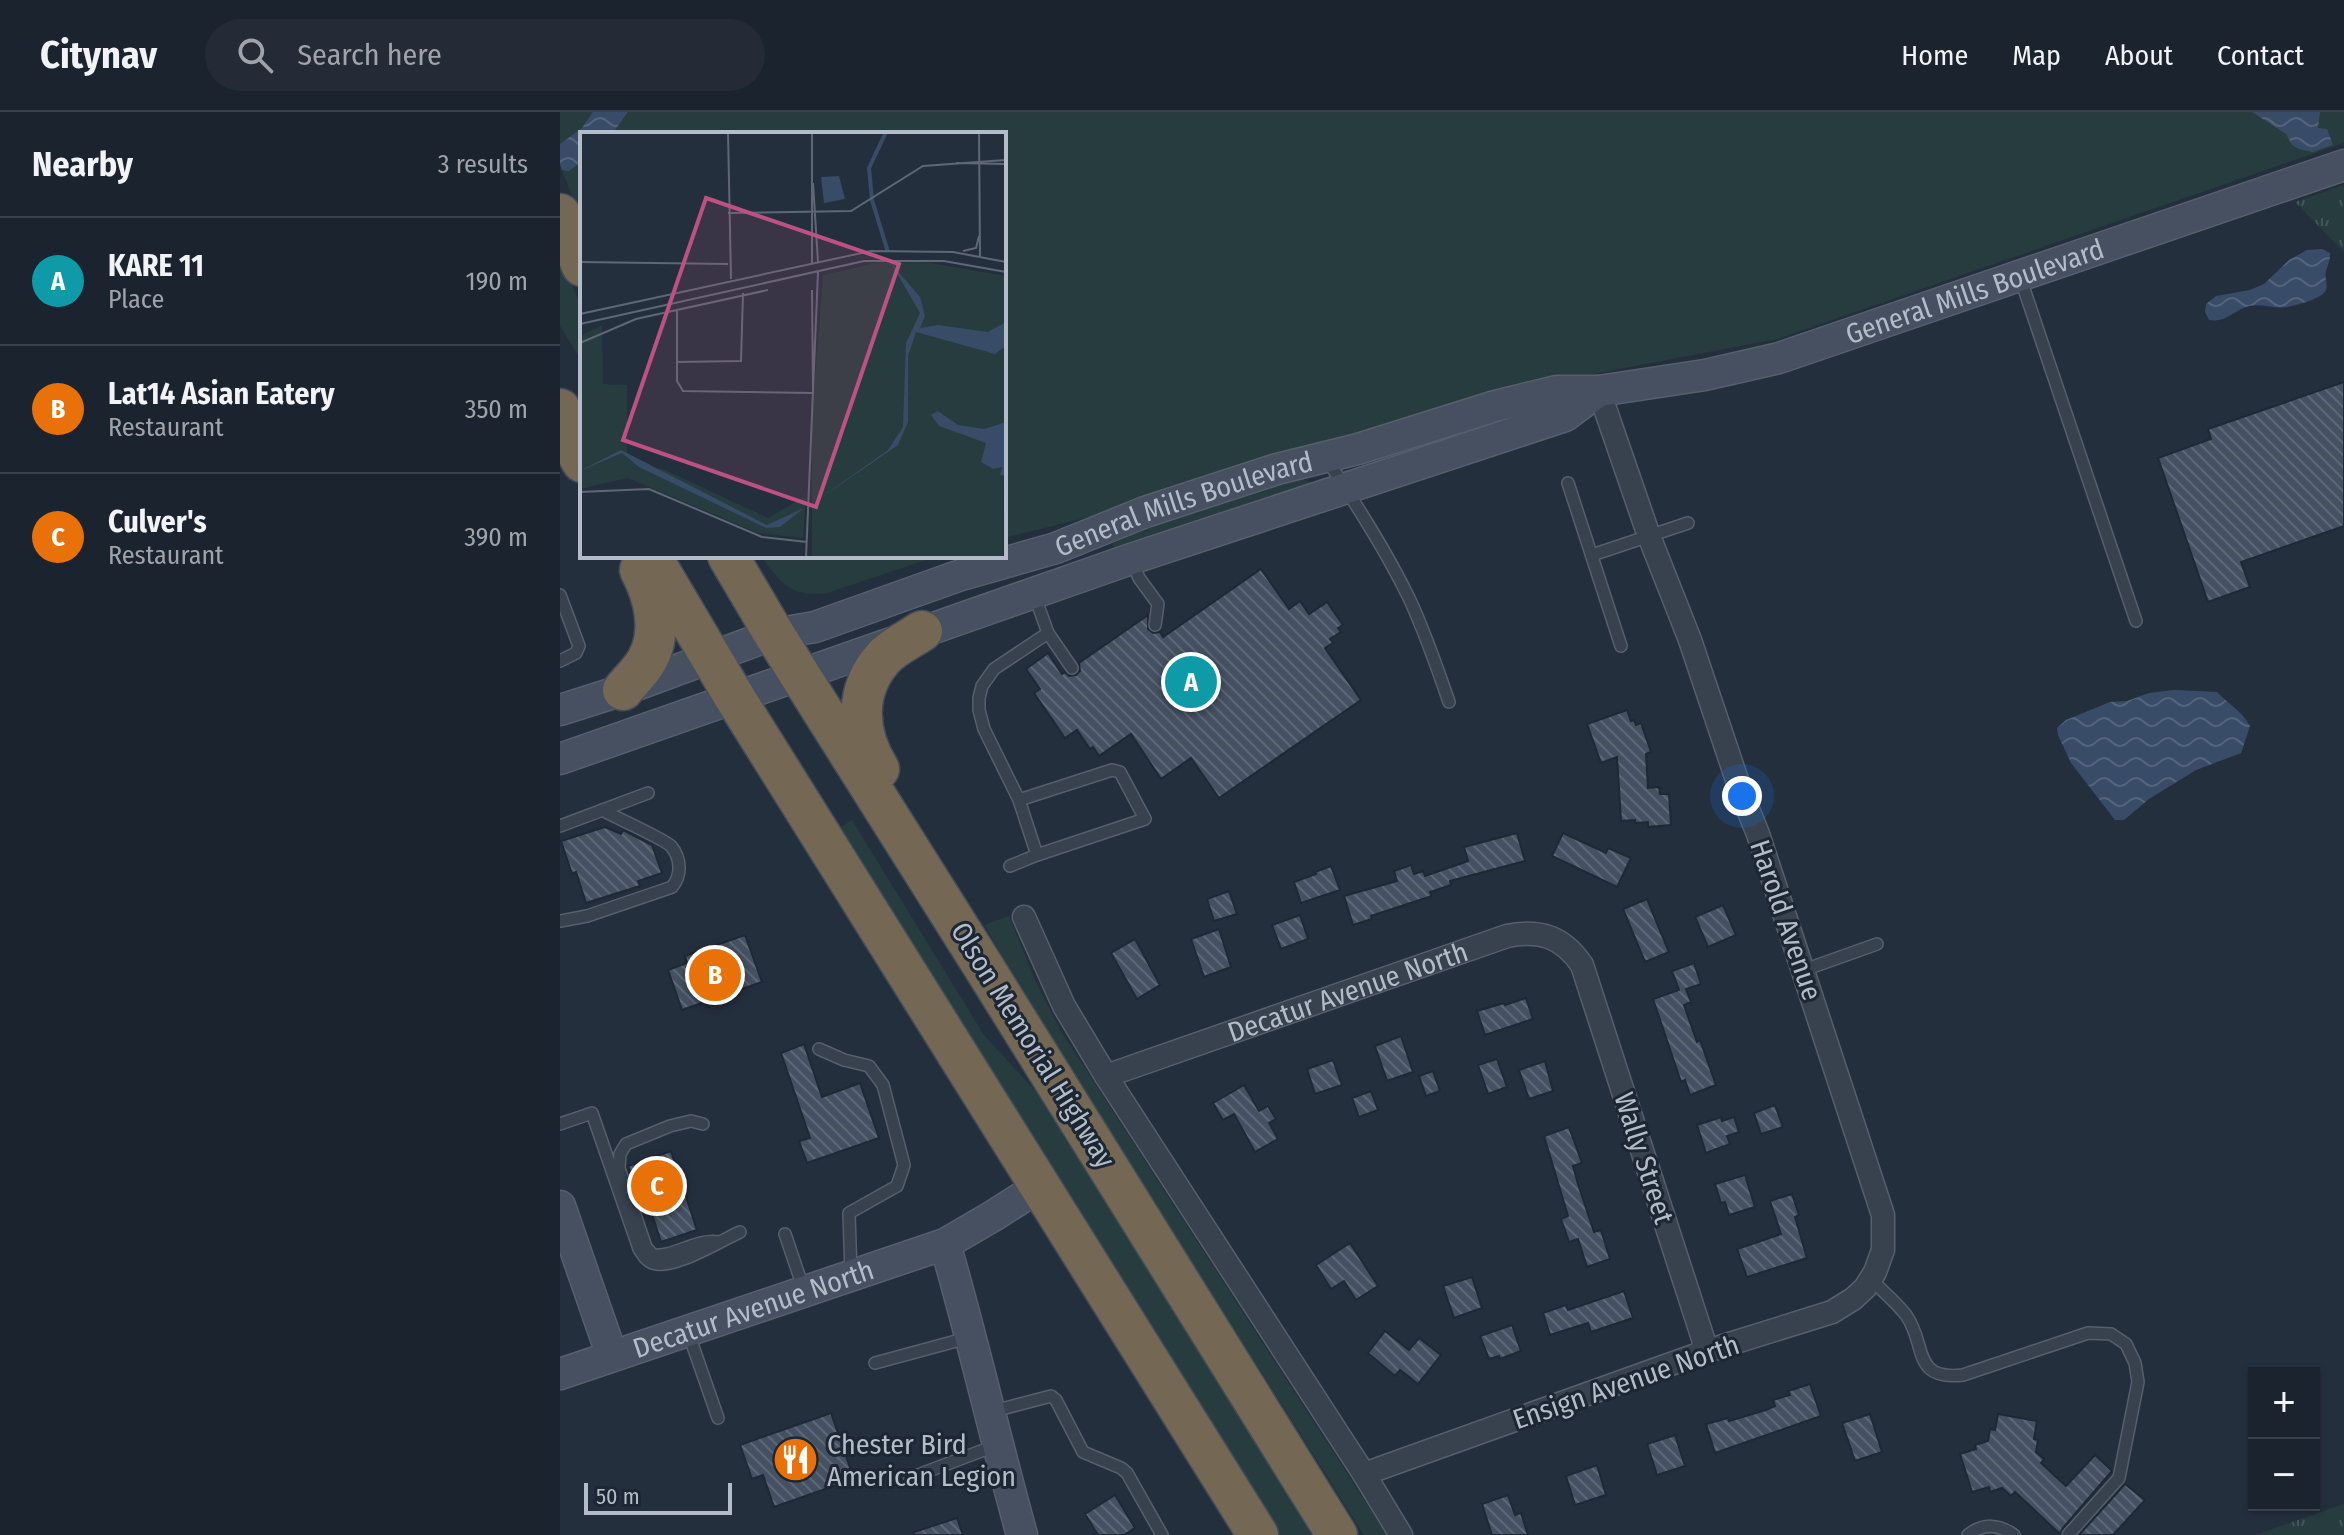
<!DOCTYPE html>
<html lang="en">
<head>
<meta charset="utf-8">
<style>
	body { margin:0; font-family:"Fira Sans Condensed",sans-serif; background:#242b36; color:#f1f3f6 }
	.controls { position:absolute; right:24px; bottom:24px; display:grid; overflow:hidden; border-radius:0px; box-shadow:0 2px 6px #0004 }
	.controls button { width:72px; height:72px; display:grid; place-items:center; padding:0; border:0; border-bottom:2px solid #39404a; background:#1b232e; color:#f1f3f6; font:40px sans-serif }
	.scale { position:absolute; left:24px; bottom:20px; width:148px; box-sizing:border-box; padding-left:8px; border:4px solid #b4bcc9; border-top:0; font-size:22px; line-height:28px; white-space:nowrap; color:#b4bcc9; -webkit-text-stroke:6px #1d2633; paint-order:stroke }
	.you { position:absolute; left:1182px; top:684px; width:28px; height:28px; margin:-20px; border:6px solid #fff; border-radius:50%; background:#1a73e8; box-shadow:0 0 0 12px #1a73e833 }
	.badge { display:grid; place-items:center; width:52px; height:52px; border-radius:50%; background:#8ab4f8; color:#fff; font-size:26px; font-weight:700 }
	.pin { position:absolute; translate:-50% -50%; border:4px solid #fff; box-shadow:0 2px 8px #0006 }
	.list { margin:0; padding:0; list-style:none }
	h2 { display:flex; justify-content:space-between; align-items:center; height:104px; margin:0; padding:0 32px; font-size:34px }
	h2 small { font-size:26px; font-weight:400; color:#a0a4aa }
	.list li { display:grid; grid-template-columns:52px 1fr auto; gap:24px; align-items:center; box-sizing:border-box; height:128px; padding:0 32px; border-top:2px solid #39404a }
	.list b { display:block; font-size:30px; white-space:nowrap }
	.list p { margin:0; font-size:26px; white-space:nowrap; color:#a0a4aa }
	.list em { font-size:26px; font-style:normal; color:#a0a4aa }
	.icon { flex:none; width:44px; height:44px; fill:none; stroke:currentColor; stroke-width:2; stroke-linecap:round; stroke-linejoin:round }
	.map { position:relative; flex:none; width:1784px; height:1423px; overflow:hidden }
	header { display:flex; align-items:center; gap:48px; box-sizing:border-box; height:112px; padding:0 40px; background:#1b232e; border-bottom:2px solid #39404a }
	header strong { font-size:38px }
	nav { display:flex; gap:44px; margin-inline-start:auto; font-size:28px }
	.search { width:560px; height:72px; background:#242b36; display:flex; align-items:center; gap:20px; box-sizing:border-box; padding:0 28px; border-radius:44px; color:#a0a4aa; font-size:30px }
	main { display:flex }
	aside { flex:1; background:#1b232e }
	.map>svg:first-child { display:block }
	.grass { fill:#263c3f }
	.park { fill:url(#park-tufts) }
	.water { fill:url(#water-waves) }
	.building { fill:url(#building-back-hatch); stroke:#1f2835; stroke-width:2 }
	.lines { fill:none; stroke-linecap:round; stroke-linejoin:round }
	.lane-casing { stroke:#565f6c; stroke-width:14 }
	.street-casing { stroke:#565f6c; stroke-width:25 }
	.secondary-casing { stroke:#565f6c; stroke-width:33 }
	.highway-casing { stroke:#434c59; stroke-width:43 }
	.lane { stroke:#38414e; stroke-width:11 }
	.street { stroke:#38414e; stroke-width:22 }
	.secondary { stroke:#465061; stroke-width:30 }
	.highway { stroke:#746855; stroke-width:40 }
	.labels { text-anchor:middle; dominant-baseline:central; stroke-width:6; stroke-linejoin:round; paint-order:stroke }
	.street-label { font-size:28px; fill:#b4bcc9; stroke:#1d2633 }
	.poi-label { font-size:28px; fill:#b4bcc9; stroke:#1d2633; text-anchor:start }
	.inset-river { fill:none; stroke:#394c67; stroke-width:4 }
	.inset-road { fill:none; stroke:#5e6776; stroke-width:2 }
	.view { fill:#bd5182; fill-opacity:0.15; stroke:#bd5182; stroke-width:4 }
	.inset-edge { fill:none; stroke:#b4bcc9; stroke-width:4 }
</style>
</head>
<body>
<header>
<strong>Citynav</strong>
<div class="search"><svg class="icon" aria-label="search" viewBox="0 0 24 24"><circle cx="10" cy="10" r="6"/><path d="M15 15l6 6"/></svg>Search here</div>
<nav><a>Home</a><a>Map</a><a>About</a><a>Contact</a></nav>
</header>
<main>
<aside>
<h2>Nearby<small>3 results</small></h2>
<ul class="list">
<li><span class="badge" style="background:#0f9aa8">A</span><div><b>KARE 11</b><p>Place</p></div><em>190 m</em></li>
<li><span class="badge" style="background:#e8710a">B</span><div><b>Lat14 Asian Eatery</b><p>Restaurant</p></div><em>350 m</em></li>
<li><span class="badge" style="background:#e8710a">C</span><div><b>Culver's</b><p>Restaurant</p></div><em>390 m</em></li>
</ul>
</aside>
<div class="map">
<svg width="1784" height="1423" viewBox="0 0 1784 1423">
	<defs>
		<pattern id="park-tufts" width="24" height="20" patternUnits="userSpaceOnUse" patternTransform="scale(2)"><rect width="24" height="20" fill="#263c3f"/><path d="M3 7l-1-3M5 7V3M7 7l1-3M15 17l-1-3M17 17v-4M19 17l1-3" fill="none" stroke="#435659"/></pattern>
		<pattern id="water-waves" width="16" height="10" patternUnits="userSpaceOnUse" patternTransform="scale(2)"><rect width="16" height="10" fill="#394c67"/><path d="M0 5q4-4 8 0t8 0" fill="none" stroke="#53647b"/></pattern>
		<pattern id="building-back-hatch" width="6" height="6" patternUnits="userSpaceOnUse" patternTransform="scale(2)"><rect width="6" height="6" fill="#455162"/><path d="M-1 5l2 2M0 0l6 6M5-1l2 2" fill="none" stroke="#5d6877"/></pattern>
	</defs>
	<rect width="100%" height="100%" fill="#242f3e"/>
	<!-- grass -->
	<g class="grass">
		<polygon points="0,0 1784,0 1784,31 1217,227 1023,264 939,283 794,321 550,400 444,426 444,22 22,22 22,108 0,54"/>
		<polygon points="0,146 22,196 22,250 0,214"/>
		<polygon points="739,365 752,371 728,381 555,439 552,432 594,411"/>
		<path d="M201,444H378L267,481C232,486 220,471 201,444Z"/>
		<polygon points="292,708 424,923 491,996 759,1423 715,1423 276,718"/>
		<polygon points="449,804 476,870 501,919 827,1423 804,1423 521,974 424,813"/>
	</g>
	<!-- park -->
	<g class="park">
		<polygon points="1784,73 1784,140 1735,90"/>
		<polygon points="1784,1392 1784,1423 1695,1423"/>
	</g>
	<!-- water -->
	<g class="water">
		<polygon points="33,0 68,0 52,22 22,22 22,49 9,59 2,58 0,52 0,32 22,16"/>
		<polygon points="1692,0 1760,0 1758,16 1767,17 1773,33 1752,40 1739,37 1732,33 1726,22"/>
		<path d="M1762,137L1770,141C1770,149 1768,152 1766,159C1764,165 1768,171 1766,178C1762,187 1737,193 1727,195C1715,197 1702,191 1689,194C1674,198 1666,211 1649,208L1645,200L1646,192L1656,184L1690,178L1704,172L1729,148L1747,138Z"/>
		<path d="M1614,578L1657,580C1669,593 1681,598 1690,614L1681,641L1636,658L1589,687L1564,708H1555L1511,651L1498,623L1497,616L1506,608L1550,590L1567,589L1589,581Z"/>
	</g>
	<!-- building -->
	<g class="building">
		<polygon points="1784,270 1784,414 1681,450 1690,475 1648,490 1598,346 1651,327 1648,317"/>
		<polygon points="701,457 729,497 740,489 749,502 767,490 783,513 778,516 781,520 770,527 773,531 765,536 801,588 659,686 631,646 601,667 571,622 539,644 533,635 530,637 517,618 505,626 474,581 480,577 466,557 488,541 502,562 505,560 509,564 516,563 520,559 519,551 588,503 588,517 593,521 600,520 603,525"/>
		<polygon points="1067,598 1071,609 1074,608 1076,613 1081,611 1091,640 1086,642 1088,676 1099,675 1100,682 1109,682 1111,713 1088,715 1088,710 1075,711 1075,708 1061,709 1057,645 1041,651 1027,612"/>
		<polygon points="45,715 61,722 63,718 92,733 102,761 78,769 80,774 26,791 16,760 12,762 1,729"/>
		<polygon points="957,721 965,749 890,769 891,773 870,780 872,784 811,804 812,807 793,813 784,784 837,769 834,759 851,753 854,762 863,759 865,764 908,749 904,735"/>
		<polygon points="1003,721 1046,741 1048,736 1071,746 1057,775 992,744"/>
		<polygon points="771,754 780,778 741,791 734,770 756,762 755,760"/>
		<polygon points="669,779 677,802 654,809 647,787"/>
		<polygon points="1087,787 1109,840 1085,850 1063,797"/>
		<polygon points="1163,793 1176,823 1148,835 1135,805"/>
		<polygon points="740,803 748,827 721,837 712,813"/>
		<polygon points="659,817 671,855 644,865 631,827"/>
		<polygon points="185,823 202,870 122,898 108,858 127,851 125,844"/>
		<polygon points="575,827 600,873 577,887 551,841"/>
		<polygon points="1134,851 1141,872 1126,877 1131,890 1124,893 1137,930 1140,928 1156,973 1130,983 1125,968 1121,970 1093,887 1119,878 1112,859"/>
		<polygon points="966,886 973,907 925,923 917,899 944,891 945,893"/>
		<polygon points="841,924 853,960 827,969 815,934"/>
		<polygon points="244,932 262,985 300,971 319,1026 247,1051 239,1029 250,1026 221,941"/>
		<polygon points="937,947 947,975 928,982 918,953"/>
		<polygon points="773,948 782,973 755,982 747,957"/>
		<polygon points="985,949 993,979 969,987 959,958"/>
		<polygon points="873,959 880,979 866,984 859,964"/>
		<polygon points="684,973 699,999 708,994 716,1007 709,1011 718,1027 695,1040 674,1002 663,1008 653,991"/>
		<polygon points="811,979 818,998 799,1005 792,986"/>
		<polygon points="1215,993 1223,1015 1201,1022 1194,1001"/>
		<polygon points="1161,1005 1162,1009 1174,1005 1179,1020 1167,1024 1170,1032 1146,1041 1137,1013"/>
		<polygon points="1009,1015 1022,1051 1013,1054 1018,1072 1034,1120 1041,1118 1050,1147 1027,1155 1018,1127 1009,1130 1001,1107 1008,1104 984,1024"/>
		<polygon points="111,1039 137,1118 101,1130 89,1093 82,1096 68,1054"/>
		<polygon points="1185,1063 1195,1095 1169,1103 1165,1090 1161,1091 1155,1072"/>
		<polygon points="1232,1082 1239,1103 1235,1105 1247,1146 1187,1165 1177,1137 1221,1122 1210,1089"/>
		<polygon points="790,1131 818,1174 796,1188 784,1169 771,1177 756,1153"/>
		<polygon points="912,1165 922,1196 894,1206 883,1174"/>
		<polygon points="1064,1179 1073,1206 1031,1220 1028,1211 990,1223 983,1201 1006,1193 1008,1198"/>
		<polygon points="952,1213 961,1239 940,1247 939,1244 929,1247 920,1224"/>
		<polygon points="825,1219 849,1238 859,1226 881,1243 858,1272 840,1258 835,1264 808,1241"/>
		<polygon points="1250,1272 1261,1304 1155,1341 1146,1312 1168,1306 1169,1309 1206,1298 1215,1294 1213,1288 1230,1283 1228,1279"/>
		<polygon points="271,1301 294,1367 214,1395 203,1363 192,1367 180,1333"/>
		<polygon points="1310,1302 1322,1340 1295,1349 1282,1311"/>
		<polygon points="1438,1302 1477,1309 1474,1327 1478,1328 1476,1340 1484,1347 1481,1351 1506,1374 1535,1343 1552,1359 1502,1417 1500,1422 1455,1380 1451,1384 1442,1376 1430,1380 1429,1375 1412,1380 1400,1342 1416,1337 1415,1333 1428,1329 1430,1317 1435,1318"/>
		<polygon points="1115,1323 1125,1354 1097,1363 1087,1332"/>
		<polygon points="1037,1353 1046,1383 1015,1393 1006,1364"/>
		<polygon points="1565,1372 1585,1388 1553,1423 1519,1423"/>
		<polygon points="555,1383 575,1416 564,1423 538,1423 525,1402"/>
		<polygon points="948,1383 955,1403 961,1401 968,1423 932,1423 922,1392"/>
		<polygon points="397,1406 403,1423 354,1423 354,1420"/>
	</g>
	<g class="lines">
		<defs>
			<g id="lane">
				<polyline points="1460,165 1576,509"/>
				<path d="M766,346C795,391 825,437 849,486C865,520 877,555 889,590"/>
				<polyline points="1008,371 1061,534"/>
				<polyline points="1032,443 1128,411"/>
				<polyline points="572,449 579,466 598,492 595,513"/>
				<polyline points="474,482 488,521 512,556"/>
				<polyline points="0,483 19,534 16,541 0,549"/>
				<polyline points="459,688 552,658 560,660 585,707 477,743 459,688 424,617 419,598 419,586 422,574 434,557 488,521"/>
				<polyline points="0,714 88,681"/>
				<polyline points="450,754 477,743"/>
				<path d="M0,809L27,804L112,775C122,763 121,746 111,734C104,727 55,705 42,698"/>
				<polyline points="1244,858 1317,832"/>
				<polyline points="259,937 284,948 309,954 323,973 344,1053 337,1074 289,1101 291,1162"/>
				<path d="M0,1012L32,1001L79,1137C83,1143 85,1148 92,1151C112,1159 160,1129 180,1120"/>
				<path d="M143,1012L131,1009L110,1014L66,1032L60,1042L59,1056L86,1135L93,1143C116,1145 136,1126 159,1130"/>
				<polyline points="225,1122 244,1178"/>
				<path d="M1311,1167C1322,1179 1336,1190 1346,1203C1367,1232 1351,1269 1403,1263L1528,1221L1551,1222L1566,1232L1575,1251L1578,1270L1559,1366L1508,1423"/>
				<polyline points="128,1220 158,1306"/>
				<polyline points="315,1251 411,1225"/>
				<polyline points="430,1300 491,1284 496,1288 523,1340 561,1356 567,1361 602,1423"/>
				<polyline points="350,1366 437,1333"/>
				<path d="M1408,1423C1423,1411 1439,1412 1454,1423"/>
			</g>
			<g id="street">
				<polyline points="464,805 504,894 546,964 804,1362 841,1423"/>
				<path id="s1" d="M546,964L947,824C980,817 1003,825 1022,853L1147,1239"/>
				<polyline points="804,1362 1147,1239 1272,1200 1293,1187 1305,1176 1315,1160 1323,1138 1323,1103 1198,722 1181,680 1130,528 1089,424 1039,279"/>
			</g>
			<g id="secondary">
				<path id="s2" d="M0,598L63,578L214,522L255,515L398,464L496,436L585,400L717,357L798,337L935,294L997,279H1039L1145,263L1219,246L1784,53"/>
				<polyline points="0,647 571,447 1005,304 1039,279"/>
				<polyline points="0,1094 52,1244"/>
				<path d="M385,1132C413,1228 435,1326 462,1423"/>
				<path id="s3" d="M0,1262L385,1132L433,1104L480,1074"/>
			</g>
			<g id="highway">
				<polyline points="0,102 22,154"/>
				<polyline points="0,297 4,317 22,350"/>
				<polyline points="91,444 175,586 698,1423"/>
				<polyline points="168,444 214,522 425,857 777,1423"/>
				<path d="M63,578C71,568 81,559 87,548C103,520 94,484 80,458"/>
				<path d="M319,657C296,620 294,577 325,544C335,534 350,527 362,519"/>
			</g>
		</defs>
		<!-- lane casing -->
		<use href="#lane" class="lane-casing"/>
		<!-- street casing -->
		<use href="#street" class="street-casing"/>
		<!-- secondary casing -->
		<use href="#secondary" class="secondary-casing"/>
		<!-- highway casing -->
		<use href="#highway" class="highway-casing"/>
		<!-- lane -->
		<use href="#lane" class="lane"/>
		<!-- street -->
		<use href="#street" class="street"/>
		<!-- secondary -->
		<use href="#secondary" class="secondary"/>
		<!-- highway -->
		<use href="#highway" class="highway"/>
	</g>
	<!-- icons -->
	<defs>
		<symbol id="restaurant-disc" viewBox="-11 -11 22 22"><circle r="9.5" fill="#e8710a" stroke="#1d2633"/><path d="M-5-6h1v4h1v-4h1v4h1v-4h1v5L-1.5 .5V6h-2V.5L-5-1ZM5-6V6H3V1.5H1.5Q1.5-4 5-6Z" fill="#fff"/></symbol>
	</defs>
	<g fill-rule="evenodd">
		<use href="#restaurant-disc" x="210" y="1322" width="51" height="51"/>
	</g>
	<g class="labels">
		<!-- street labels -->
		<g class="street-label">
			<text stroke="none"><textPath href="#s2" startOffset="1480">General Mills Boulevard</textPath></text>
			<text stroke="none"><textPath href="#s2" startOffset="658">General Mills Boulevard</textPath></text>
			<text transform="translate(1226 808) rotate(71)">Harold Avenue</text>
			<text stroke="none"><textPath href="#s1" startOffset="256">Decatur Avenue North</textPath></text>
			<text transform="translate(473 933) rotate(58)">Olson Memorial Highway</text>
			<text transform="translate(1084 1046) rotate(72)">Wally Street</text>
			<text stroke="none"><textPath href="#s3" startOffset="204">Decatur Avenue North</textPath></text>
			<text transform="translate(1066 1270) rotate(-19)">Ensign Avenue North</text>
		</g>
		<!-- poi labels -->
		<g class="poi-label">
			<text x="267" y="1332">Chester Bird<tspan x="267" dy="32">American Legion</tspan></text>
		</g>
	</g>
	<!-- overview -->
	<g transform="translate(20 20)">
		<rect width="426" height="426" fill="#242f3e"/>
		<path d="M344,130L426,144L423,426H232V287L243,143L295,131Z" fill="#263c3f"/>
		<path d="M22,193L23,252L47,253V325L59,335L83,337L188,386L226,364L223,406L178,401L48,346L0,357V204Z" fill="#263c3f"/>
		<path d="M259,44L265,67L244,71L241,45ZM311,131L340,165L345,184L340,196L358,193L408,200L426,190V214L415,222L336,200L328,224V290L318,313L232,372L308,318L323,295L326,211L340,181ZM358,279L378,293L404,297L426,290V344L420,343L422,335L413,337L401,330L406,311L359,294L351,283ZM41,318L187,393L224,376L200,395L186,396L59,335L42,321L0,339Z" fill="#394c67"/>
		<path class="inset-river" d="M306,0L289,36L292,68L308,120"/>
		<path class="inset-road" d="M148,0L151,147M399,0L400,124M376,31L426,32M233,51L238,130M148,81L271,79L343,34L426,28M383,119L396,116L399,104M0,130L148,132M232,132V0M232,158L233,260M97,178V249L103,259L233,261M0,182L291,119L373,120L426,130M0,192L284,129H364L426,140M0,211L56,187L188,158M97,230L161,229L163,161M0,360L69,357L182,405L227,410M226,426L238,140"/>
		<path class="view" d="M126,66L319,132L236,375L43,308Z"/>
		<rect width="426" height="426" class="inset-edge"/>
	</g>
</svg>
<div class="controls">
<button>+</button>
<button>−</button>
</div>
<div class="scale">50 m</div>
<div class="you"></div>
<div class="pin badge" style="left:631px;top:570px;background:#0f9aa8">A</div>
<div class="pin badge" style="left:155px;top:863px;background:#e8710a">B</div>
<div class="pin badge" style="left:97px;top:1074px;background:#e8710a">C</div>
</div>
</main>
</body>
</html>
